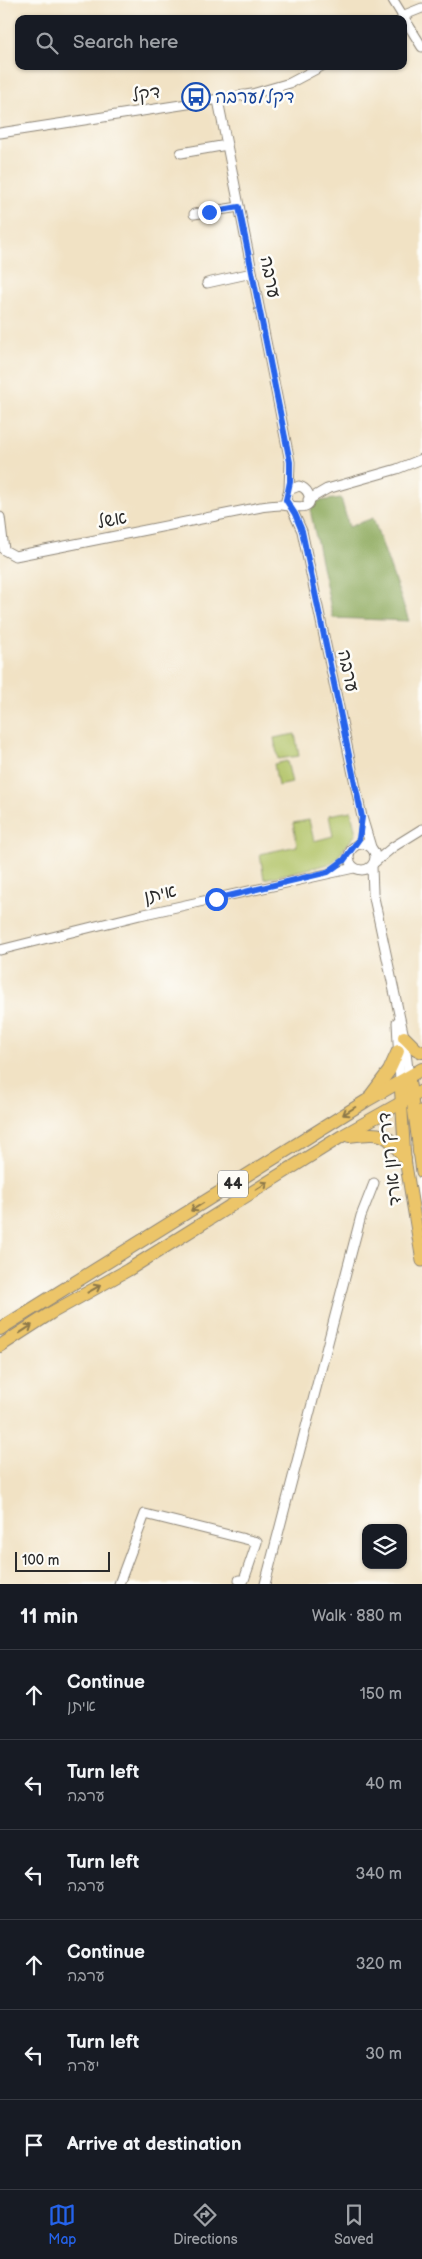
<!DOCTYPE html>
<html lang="en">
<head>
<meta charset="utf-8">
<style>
	body { margin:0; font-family:"Balsamiq Sans","Playpen Sans Hebrew",sans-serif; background:#20242c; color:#f1f3f6 }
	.controls { position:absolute; right:15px; bottom:15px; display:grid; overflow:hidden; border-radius:10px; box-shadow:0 1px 4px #0004 }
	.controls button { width:45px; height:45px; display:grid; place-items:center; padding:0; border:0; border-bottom:1px solid #363941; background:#171b24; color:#f1f3f6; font:25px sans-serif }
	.scale { position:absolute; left:15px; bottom:12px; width:95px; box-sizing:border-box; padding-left:5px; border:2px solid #2b2b2b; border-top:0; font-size:14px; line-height:18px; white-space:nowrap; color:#2b2b2b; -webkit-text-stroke:4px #fdfcf7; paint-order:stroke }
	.stop { position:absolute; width:15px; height:15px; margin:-11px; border:4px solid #2563eb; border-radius:50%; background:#fff }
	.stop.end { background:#2563eb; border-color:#fff; box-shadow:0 1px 5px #0008 }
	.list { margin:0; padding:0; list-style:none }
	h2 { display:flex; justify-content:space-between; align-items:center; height:65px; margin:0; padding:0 20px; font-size:21px }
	h2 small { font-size:16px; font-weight:400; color:#9ea1a6 }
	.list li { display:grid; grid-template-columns:32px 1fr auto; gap:15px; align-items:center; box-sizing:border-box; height:90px; padding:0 20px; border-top:1px solid #363941 }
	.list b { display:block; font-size:19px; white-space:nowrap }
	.list p { margin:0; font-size:16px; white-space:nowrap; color:#9ea1a6 }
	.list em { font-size:16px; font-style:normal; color:#9ea1a6 }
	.icon { flex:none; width:28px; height:28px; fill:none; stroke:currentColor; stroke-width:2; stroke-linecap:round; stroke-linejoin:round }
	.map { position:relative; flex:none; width:422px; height:1584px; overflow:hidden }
	.search { position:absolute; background:#171b24; box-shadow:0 1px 4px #0004; left:15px; right:15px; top:15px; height:55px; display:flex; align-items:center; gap:12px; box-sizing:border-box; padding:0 18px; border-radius:10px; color:#9ea1a6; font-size:19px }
	.sheet { height:605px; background:#171b24 }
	nav { display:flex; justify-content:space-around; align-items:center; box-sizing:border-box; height:70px; border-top:1px solid #363941; background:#171b24; font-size:14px; color:#9ea1a6 }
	nav a { display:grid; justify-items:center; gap:2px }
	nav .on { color:#2563eb }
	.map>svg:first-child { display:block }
	.green { fill:#b1c366; stroke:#6e7748 }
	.forest { fill:#8ca95b; stroke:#5c6a43 }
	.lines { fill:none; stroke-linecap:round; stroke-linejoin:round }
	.minor-casing { stroke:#8e8678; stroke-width:11 }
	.major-casing { stroke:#8e8678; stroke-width:13 }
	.highway-casing { stroke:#8e8678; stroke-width:14 }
	.minor { stroke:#fff; stroke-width:9 }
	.major { stroke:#ecc569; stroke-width:11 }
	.highway { stroke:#ecc569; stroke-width:12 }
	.oneway { stroke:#8c784a }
	.route { stroke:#2563eb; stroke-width:6 }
	.labels { text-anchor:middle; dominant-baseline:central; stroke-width:5; stroke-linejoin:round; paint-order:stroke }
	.shield { fill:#fdfcf7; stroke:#6a6a68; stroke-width:1 }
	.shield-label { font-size:16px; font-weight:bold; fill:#2b2b2b }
	.street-label { font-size:18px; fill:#2b2b2b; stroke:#fdfcf7 }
	.transit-label { font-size:18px; fill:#164399; stroke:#fdfcf7; text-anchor:start }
</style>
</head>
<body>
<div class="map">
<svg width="422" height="1584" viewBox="0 0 422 1584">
	<rect width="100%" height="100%" fill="#fdfcf7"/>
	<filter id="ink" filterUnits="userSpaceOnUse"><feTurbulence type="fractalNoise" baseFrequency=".02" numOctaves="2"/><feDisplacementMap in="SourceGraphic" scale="10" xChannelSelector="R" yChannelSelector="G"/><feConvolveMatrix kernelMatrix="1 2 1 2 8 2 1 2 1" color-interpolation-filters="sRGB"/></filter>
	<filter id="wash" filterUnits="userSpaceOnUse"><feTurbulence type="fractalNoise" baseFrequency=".0096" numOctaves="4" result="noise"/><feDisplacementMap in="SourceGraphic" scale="20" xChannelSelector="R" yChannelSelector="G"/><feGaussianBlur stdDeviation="1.12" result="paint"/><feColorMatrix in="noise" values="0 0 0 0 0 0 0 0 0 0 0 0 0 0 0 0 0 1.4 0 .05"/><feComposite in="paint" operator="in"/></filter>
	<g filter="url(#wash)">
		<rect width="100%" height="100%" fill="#f1e2c4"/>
		<!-- green -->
		<g class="green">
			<polygon points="295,734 299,756 278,759 274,738"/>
			<polygon points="287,761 292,783 278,786 274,764"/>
			<polygon points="351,811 356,834 335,860 329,864 264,879 260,854 297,846 293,823 309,820 314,841 333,836 329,815"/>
		</g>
		<!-- forest -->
		<polygon class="forest" points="341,498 349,527 373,518 409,621 333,618 311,514 312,502"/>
	</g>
	<g filter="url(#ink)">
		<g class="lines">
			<defs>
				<g id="minor">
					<polyline points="393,0 422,47"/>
					<polyline points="402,16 422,8"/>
					<polyline points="218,100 290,462 289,490"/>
					<polyline points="0,133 252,94 290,83 322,66"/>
					<polyline points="181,153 227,145"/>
					<polyline points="194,214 239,207"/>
					<polyline points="207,283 252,273"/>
					<polyline points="308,500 327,489 397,469 422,459"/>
					<polyline points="291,507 302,531 362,817 371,847"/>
					<path d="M0,517L4,550L15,556L261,507C268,506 274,505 281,505C289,505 317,514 308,493C306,489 303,487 299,486L289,490L286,500L290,506"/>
					<circle cx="362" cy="857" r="13"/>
					<polyline points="375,862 393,847 422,829"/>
					<polyline points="372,867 373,893 404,1037 409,1077"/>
					<polyline points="0,950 140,915 354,868"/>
					<polyline points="397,1022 400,1082"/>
					<polyline points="119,1584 145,1514 257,1542 244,1580 239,1580"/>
					<polyline points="265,1584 361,1216 374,1183"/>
				</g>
				<g id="major">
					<polyline points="409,1077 422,1172"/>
					<polyline points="400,1082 405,1159 422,1261"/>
				</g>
				<g id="highway">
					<polyline points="404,1037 416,1049 422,1052"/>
					<polyline points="371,1095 389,1071 398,1051"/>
					<path d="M349,1136C382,1132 386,1131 405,1159"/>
					<polyline points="419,1152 418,1126 422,1111"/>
					<polyline points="0,1329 366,1101 422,1069"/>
					<polyline points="0,1346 51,1313 128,1270 342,1136 422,1091"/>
				</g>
			</defs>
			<!-- minor casing -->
			<use href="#minor" class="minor-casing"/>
			<!-- major casing -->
			<use href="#major" class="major-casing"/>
			<!-- highway casing -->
			<use href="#highway" class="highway-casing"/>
			<!-- minor -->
			<use href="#minor" class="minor"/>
			<!-- major -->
			<use href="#major" class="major"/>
			<!-- highway -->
			<use href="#highway" class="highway"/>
		</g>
		<!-- one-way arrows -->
		<defs><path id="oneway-shaft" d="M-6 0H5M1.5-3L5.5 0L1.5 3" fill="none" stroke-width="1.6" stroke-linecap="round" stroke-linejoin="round" transform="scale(1.25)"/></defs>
		<g class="oneway">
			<use href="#oneway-shaft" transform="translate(349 1111) rotate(148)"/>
			<use href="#oneway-shaft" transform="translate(262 1186) rotate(-32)"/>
			<use href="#oneway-shaft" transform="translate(197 1207) rotate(148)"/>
			<use href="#oneway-shaft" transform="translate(94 1289) rotate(-29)"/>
			<use href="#oneway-shaft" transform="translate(26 1329) rotate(-33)"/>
		</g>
	</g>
	<g class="lines" filter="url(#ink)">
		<!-- route -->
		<polyline class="route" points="209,212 239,207 290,462 290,482 286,500 295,514 302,531 362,817 359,839 344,860 328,872 216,899"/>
	</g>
	<!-- icons -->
	<defs>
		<symbol id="bus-ring" viewBox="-11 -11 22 22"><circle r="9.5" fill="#fdfcf7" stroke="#1a4fb4" stroke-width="1.5"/><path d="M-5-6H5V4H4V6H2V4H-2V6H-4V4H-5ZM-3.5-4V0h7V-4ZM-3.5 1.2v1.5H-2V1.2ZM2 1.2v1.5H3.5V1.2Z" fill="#1a4fb4"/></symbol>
	</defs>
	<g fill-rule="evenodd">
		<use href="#bus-ring" x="180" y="81" width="32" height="32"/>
	</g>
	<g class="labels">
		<!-- shield labels -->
		<rect class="shield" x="218" y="1170.5" width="30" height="27" rx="4"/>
		<g class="shield-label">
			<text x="233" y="1184">44</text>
		</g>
		<!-- street labels -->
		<g class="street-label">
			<text transform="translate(146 94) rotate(-9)">דקל</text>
			<text transform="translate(270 277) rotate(79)">ערבה</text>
			<text transform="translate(112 520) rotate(-11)">אשל</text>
			<text transform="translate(348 671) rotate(78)">ערבה</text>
			<text transform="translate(160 894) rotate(-12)">איתן</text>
			<text transform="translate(390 1159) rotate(-97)">דרך רון ארד</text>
		</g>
		<!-- transit labels -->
		<g class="transit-label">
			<text x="215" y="97">דקל/ערבה</text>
		</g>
	</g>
</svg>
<div class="controls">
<button><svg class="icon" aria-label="layers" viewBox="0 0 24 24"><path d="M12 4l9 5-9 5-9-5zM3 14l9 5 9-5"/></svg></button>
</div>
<div class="scale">100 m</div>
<div class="stop" style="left:216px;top:899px"></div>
<div class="stop end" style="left:209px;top:212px"></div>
<div class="search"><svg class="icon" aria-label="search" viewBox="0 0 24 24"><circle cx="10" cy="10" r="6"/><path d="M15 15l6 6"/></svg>Search here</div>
</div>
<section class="sheet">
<h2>11 min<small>Walk · 880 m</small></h2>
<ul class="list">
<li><svg class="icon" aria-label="ahead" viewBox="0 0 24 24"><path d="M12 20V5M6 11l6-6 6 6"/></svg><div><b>Continue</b><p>איתן</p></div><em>150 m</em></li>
<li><svg class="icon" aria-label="left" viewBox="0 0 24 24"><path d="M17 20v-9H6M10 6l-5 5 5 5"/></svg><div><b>Turn left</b><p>ערבה</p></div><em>40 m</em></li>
<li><svg class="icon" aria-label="left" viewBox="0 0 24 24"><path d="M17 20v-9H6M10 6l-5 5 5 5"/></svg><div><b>Turn left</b><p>ערבה</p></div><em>340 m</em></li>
<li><svg class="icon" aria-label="ahead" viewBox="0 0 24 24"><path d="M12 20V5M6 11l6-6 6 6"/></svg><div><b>Continue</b><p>ערבה</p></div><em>320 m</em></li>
<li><svg class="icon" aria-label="left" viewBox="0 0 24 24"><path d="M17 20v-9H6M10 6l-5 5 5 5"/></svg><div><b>Turn left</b><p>יערה</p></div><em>30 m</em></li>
<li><svg class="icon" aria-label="arrive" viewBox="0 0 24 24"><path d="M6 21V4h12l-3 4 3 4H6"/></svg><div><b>Arrive at destination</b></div></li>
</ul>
</section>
<nav>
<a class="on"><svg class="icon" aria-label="map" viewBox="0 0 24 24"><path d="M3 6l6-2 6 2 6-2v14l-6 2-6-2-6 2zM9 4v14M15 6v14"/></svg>Map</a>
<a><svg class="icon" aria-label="directions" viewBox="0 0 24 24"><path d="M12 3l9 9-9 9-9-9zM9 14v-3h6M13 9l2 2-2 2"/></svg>Directions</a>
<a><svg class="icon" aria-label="saved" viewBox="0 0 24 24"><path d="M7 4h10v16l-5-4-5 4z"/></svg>Saved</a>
</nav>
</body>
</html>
